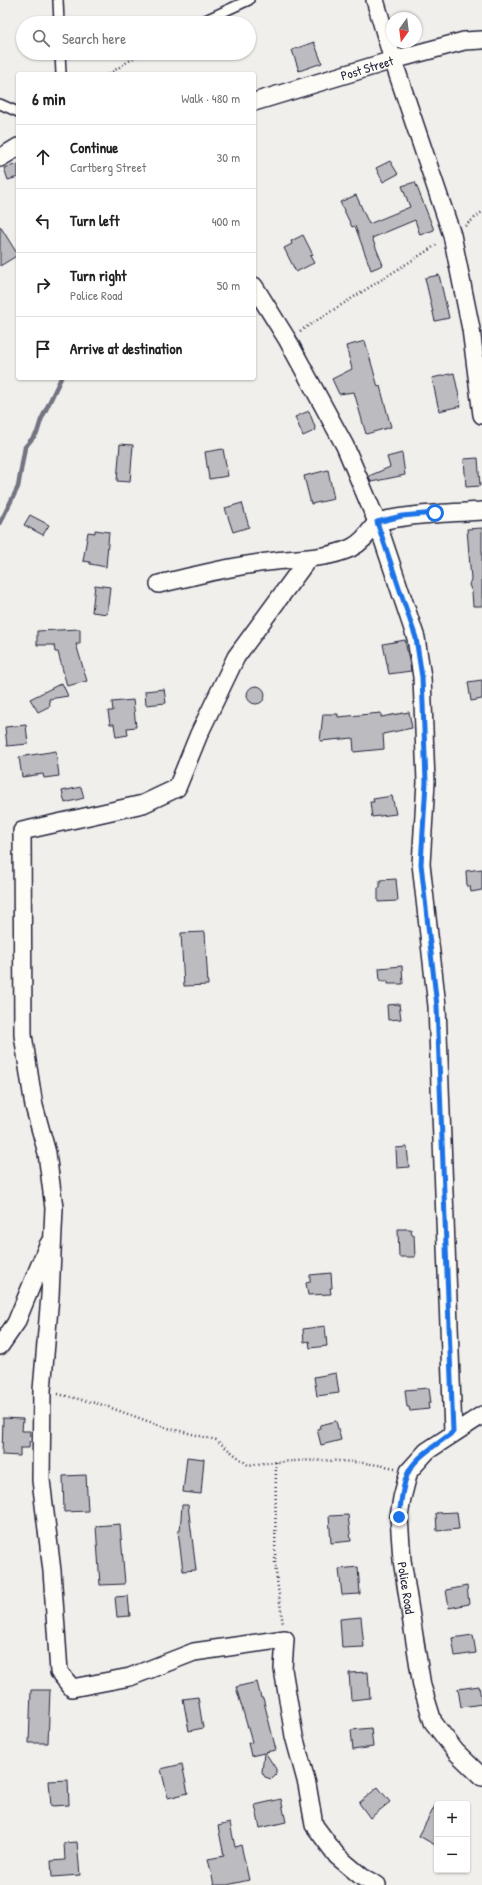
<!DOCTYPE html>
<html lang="en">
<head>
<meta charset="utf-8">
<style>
	body { margin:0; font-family:"Patrick Hand",sans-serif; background:#f6f6f6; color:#222 }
	.controls { position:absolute; right:12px; bottom:12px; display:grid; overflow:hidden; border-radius:4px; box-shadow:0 1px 3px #0004 }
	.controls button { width:36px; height:36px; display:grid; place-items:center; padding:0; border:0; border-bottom:1px solid #e0e0e0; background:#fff; color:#222; font:20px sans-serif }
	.compass { position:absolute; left:386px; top:12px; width:36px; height:36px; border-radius:50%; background:#fff; box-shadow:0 1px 3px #0004; rotate:194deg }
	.stop { position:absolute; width:12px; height:12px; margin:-9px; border:3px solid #1a73e8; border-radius:50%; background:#fff }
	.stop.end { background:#1a73e8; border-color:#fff; box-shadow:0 1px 4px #0008 }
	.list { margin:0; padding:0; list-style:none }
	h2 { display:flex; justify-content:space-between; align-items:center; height:52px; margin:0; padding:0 16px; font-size:17px }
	h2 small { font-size:13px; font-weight:400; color:#767676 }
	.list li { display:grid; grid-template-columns:26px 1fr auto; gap:12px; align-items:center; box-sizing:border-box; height:64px; padding:0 16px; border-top:1px solid #e0e0e0 }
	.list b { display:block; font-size:15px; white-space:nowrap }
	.list p { margin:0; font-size:13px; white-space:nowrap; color:#767676 }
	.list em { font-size:13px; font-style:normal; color:#767676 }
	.icon { flex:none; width:22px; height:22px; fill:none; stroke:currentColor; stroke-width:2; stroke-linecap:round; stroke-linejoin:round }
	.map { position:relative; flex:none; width:482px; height:1885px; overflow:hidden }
	.search { position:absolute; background:#fff; box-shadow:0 1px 3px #0004; left:16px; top:16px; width:240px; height:44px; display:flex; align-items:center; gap:10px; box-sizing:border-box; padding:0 14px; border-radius:22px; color:#767676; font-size:15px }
	.panel { position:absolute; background:#fff; box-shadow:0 1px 3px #0004; left:16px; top:72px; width:240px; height:308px; border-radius:4px }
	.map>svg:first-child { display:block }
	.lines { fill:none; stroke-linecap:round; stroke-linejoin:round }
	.stream { stroke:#737381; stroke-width:4.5 }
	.building { fill:#bcbcc0; stroke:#22223b }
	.service-casing { stroke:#22223b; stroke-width:12 }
	.minor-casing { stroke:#22223b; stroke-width:20 }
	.path { stroke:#22223b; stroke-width:2.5; stroke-dasharray:1 3; stroke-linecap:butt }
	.service { stroke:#fdfcf7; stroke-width:9 }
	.minor { stroke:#fdfcf7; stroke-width:17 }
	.route { stroke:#1a73e8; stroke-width:5 }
	.labels { text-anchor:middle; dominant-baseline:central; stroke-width:4; stroke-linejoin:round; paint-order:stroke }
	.street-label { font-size:13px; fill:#22223b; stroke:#fdfcf7 }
</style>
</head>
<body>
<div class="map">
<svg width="482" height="1885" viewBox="0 0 482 1885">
	<rect width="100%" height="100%" fill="#f0efec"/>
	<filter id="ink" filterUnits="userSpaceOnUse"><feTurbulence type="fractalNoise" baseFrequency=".025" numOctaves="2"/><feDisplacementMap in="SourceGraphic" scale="8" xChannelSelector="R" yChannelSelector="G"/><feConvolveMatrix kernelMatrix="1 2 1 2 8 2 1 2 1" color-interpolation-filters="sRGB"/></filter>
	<g filter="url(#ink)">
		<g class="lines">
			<!-- stream -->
			<polyline class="stream" points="0,523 18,487 25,447 37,433 41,420 61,378"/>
		</g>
		<!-- building -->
		<g class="building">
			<polygon points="314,42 322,63 299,71 292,50"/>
			<polygon points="390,161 398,174 383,182 376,168"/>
			<polygon points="18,164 18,177 8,180 4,168"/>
			<polygon points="415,182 434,230 420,235 415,220 372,238 383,265 371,270 355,226 352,227 340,202 356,195 369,224 410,207 402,186"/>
			<polygon points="0,226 18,255 0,266"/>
			<polygon points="303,235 313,255 310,256 314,263 296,272 284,248 292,244 291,241"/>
			<polygon points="439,275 449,318 435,321 425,278"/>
			<polygon points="365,341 378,387 380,386 391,427 366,434 354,392 339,394 332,379 352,369 346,346"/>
			<polygon points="454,373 461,406 439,411 432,378"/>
			<polygon points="309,411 316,430 303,436 295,417"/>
			<polygon points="120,444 133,445 130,482 117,481"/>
			<polygon points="223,449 228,476 209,479 205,452"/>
			<polygon points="402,453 405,475 371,482 369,476 390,467 387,457"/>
			<polygon points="478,458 480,486 466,487 464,459"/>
			<polygon points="328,470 334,499 311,504 304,476"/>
			<polygon points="242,503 249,527 233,532 225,508"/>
			<polygon points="30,515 49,525 43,535 24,525"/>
			<polygon points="482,528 482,606 473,606 472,592 469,585 471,579 467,529"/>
			<polygon points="95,530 109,532 106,567 90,564 90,562 83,561 88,532 95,533"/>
			<polygon points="95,585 110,587 107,614 92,612"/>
			<polygon points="80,629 80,644 76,644 87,681 67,686 58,652 55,652 54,645 37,645 37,631"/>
			<polygon points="405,640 411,671 389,674 383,644"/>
			<polygon points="482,680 482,699 471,701 468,682"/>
			<polygon points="62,683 68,696 49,699 50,706 38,712 30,699"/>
			<circle cx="256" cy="695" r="9"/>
			<polygon points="164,689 166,703 146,705 145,691"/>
			<polygon points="133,700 136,727 127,728 128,735 116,737 114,724 110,724 108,711 113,711 112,702"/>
			<polygon points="409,712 412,728 383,734 384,749 354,752 353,738 320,741 323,714 338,714 338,717 381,713 381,717"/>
			<polygon points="26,725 28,744 7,746 5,727"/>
			<polygon points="56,751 59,776 44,778 43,774 22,777 19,757"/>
			<polygon points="81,787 84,798 65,803 62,791"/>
			<polygon points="392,796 396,814 372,817 370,802 374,802 373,799"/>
			<polygon points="482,869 482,890 471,892 470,886 467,886 466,871"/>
			<polygon points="396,879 398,901 378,902 378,888 380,888 380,880"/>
			<polygon points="205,932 208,985 184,986 181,933"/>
			<polygon points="402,966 403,984 388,984 388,981 380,981 379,968"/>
			<polygon points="399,1004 401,1019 388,1020 387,1005"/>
			<polygon points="407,1147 409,1167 397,1168 396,1148"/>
			<polygon points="398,1229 411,1229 412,1235 414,1235 415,1257 399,1257"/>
			<polygon points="331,1273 332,1288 330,1288 331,1294 308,1295 306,1283 310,1282 310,1275"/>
			<polygon points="325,1326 327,1346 310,1348 309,1341 304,1342 303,1329"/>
			<polygon points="336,1373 339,1393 317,1396 314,1377"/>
			<polygon points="429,1388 431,1403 428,1403 429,1409 410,1411 409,1407 407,1407 405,1390"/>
			<polygon points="3,1418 23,1419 22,1431 30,1431 29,1448 20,1448 20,1456 2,1455"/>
			<polygon points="336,1421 341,1440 321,1445 317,1429 320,1428 321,1425"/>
			<polygon points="187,1457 204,1459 201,1494 183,1492"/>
			<polygon points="86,1475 88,1511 64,1512 63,1476"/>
			<polygon points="182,1505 188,1505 196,1570 183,1571 178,1531 180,1531"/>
			<polygon points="457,1512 459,1529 437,1531 436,1513"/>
			<polygon points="348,1515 351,1541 331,1543 329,1516"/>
			<polygon points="120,1524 125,1584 100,1585 96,1526"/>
			<polygon points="358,1567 360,1594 342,1595 339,1569"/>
			<polygon points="467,1586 469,1604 449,1608 446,1590"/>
			<polygon points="128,1596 130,1616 117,1617 115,1597"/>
			<polygon points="361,1617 364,1647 342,1648 340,1619"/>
			<polygon points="473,1635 476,1653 455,1656 452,1638"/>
			<polygon points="368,1672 370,1698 351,1700 349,1673"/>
			<polygon points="257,1682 261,1698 263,1698 276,1750 265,1752 276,1769 276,1774 271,1779 265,1777 262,1772 264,1753 251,1756 248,1743 252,1742 236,1687"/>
			<polygon points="479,1686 482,1704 461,1707 458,1689"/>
			<polygon points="31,1690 50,1690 48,1743 29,1743"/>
			<polygon points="198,1697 203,1728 189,1731 183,1699"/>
			<polygon points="371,1728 373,1747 353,1750 351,1730"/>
			<polygon points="182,1764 188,1793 168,1798 161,1769"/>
			<polygon points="68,1780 69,1805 51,1806 49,1781"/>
			<polygon points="378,1787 390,1802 370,1818 359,1803"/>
			<polygon points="281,1799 286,1822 260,1828 255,1805"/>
			<polygon points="437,1802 437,1846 419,1836"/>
			<polygon points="230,1823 235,1847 241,1845 249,1880 227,1885 214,1885 208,1859 224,1856 218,1826"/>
			<polygon points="77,1842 80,1875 52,1877 51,1861 65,1860 64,1843"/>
		</g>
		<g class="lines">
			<defs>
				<g id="service">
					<polyline points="58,0 59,23"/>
					<polyline points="199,23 249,0"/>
					<polyline points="60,53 61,74"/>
					<polyline points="0,104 18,112"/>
				</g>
				<g id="minor">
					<polyline points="375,0 393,60 452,235 471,329 482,415"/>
					<path id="s1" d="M254,102L393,60L464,41L482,40"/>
					<polyline points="0,158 18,147"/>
					<polyline points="254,286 287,339 345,446 377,522 416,638 422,677 426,782 421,864 437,1006 453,1432"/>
					<polyline points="308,559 236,657 199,734 177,788 143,804 22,831 23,1035 34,1106 47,1153 54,1208 50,1296 42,1390 41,1480 52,1571 59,1672 72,1688 130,1677 194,1652 285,1639 283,1669 294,1736 307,1784 314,1825 337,1856 362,1877 377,1885"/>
					<path d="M159,584C197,575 237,565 276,561C302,558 326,559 351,548C363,542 369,532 377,522C412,514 446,513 482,511"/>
					<polyline points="0,1346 16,1323 48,1245"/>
					<path id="s2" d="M482,1415L427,1451L409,1471L402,1498L399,1517L402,1560L422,1686L433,1722L456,1752L482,1777"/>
				</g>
			</defs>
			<!-- service casing -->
			<use href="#service" class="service-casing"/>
			<!-- minor casing -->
			<use href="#minor" class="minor-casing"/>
			<!-- path -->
			<g class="path">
				<polyline points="109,74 141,53"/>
				<polyline points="465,226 482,212"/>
				<polyline points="300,331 438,244"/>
				<path d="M58,1394L103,1405L164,1427L216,1440L248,1465C296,1459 347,1458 395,1468"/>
				<polyline points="276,1462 275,1565 283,1625"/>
			</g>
			<!-- service -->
			<use href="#service" class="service"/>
			<!-- minor -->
			<use href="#minor" class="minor"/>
		</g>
	</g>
	<g class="lines" filter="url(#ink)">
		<!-- route -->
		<path class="route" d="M399,1517C401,1503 402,1484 409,1471C417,1456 439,1443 453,1432L437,1006L421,864L426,782L422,677L416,638L377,522L402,516L435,513"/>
	</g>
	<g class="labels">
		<!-- street labels -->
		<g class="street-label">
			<text stroke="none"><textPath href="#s1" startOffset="118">Post Street</textPath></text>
			<text stroke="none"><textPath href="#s2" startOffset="211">Police Road</textPath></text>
		</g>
	</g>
</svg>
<div class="controls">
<button>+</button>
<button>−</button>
</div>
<svg class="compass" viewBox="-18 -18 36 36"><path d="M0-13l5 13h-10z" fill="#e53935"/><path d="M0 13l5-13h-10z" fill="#767676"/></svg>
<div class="stop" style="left:435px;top:513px"></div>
<div class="stop end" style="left:399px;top:1517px"></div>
<div class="search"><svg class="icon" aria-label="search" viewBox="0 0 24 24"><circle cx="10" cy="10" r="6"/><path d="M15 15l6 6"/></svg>Search here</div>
<section class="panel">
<h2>6 min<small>Walk · 480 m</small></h2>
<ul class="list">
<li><svg class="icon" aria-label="ahead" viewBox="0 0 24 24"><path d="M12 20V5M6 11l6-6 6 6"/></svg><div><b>Continue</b><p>Cartberg Street</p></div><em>30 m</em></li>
<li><svg class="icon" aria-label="left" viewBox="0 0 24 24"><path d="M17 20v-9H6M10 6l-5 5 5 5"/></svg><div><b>Turn left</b></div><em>400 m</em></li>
<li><svg class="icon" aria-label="right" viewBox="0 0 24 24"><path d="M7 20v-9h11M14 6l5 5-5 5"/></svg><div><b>Turn right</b><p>Police Road</p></div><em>50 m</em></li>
<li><svg class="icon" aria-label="arrive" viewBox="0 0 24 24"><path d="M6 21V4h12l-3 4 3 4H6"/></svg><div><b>Arrive at destination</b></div></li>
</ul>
</section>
</div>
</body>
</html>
